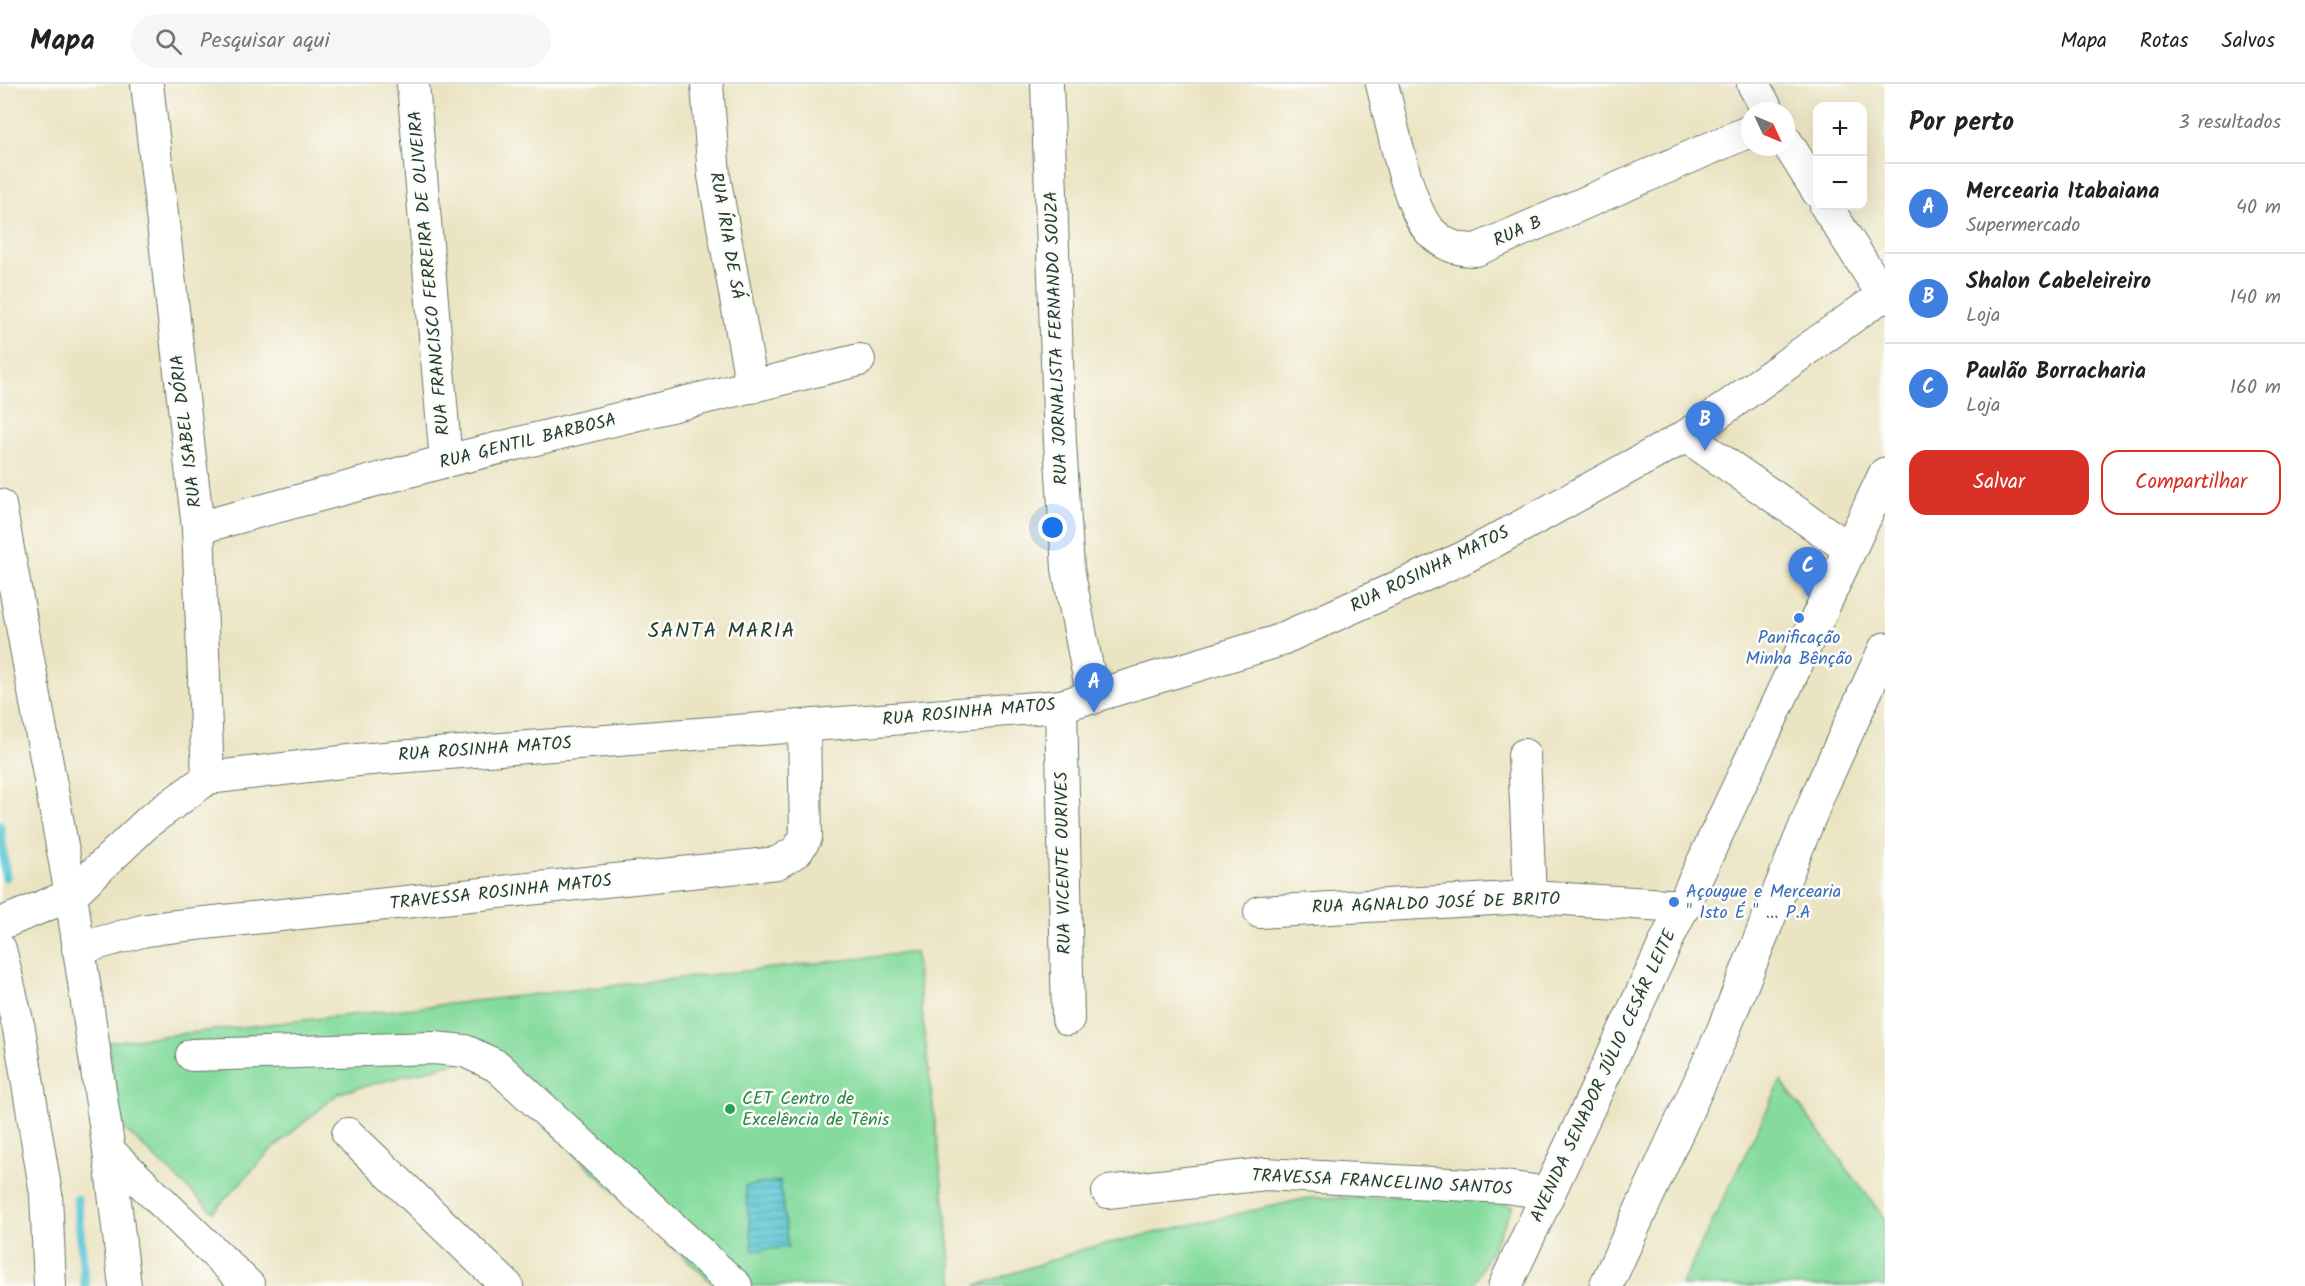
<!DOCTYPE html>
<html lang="pt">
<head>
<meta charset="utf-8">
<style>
	body { margin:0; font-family:Kalam,sans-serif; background:#f6f6f6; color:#222 }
	.controls { position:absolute; right:18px; top:18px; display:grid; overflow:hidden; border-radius:12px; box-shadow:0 6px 24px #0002 }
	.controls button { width:54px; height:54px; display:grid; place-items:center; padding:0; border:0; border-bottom:2px solid #e0e0e0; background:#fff; color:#222; font:30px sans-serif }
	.compass { position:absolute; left:1741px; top:18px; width:54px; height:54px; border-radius:50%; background:#fff; box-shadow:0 6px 24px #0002; rotate:134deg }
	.you { position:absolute; left:1053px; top:444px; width:21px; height:21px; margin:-15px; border:4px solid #fff; border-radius:50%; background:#1a73e8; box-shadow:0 0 0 9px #1a73e833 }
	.badge { display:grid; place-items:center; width:39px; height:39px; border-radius:50%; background:#d93025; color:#fff; font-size:20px; font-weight:700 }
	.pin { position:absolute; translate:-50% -50px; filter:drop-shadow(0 2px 3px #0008) }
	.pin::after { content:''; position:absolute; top:32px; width:21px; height:18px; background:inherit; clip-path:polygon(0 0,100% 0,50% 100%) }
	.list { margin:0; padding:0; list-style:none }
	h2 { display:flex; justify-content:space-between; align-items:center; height:78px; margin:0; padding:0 24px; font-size:26px }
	h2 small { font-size:20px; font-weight:400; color:#767676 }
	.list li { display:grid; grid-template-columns:39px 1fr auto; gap:18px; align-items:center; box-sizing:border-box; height:90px; padding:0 24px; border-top:2px solid #e0e0e0 }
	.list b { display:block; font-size:22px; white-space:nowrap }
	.list p { margin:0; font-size:20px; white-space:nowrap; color:#767676 }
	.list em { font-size:20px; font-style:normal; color:#767676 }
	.actions { display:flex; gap:12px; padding:18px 24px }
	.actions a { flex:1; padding:14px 0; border:2px solid #d93025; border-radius:18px; text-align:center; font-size:21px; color:#d93025 }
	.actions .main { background:#d93025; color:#fff }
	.icon { flex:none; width:33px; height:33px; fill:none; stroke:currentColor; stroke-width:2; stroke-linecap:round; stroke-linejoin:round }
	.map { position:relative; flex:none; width:1885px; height:1202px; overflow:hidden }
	header { display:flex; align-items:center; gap:36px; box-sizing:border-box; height:84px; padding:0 30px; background:#fff; border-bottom:2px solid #e0e0e0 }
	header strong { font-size:28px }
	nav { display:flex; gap:33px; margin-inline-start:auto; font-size:21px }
	.search { width:420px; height:54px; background:#f6f6f6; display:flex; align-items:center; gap:15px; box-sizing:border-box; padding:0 21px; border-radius:33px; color:#767676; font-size:22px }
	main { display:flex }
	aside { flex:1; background:#fff }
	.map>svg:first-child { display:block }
	.grass { fill:#85db9e; stroke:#528c69; stroke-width:1.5 }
	.water { fill:url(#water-rules); stroke:#3c8284; stroke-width:1.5 }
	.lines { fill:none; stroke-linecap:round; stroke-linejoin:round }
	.stream { stroke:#5ac6d4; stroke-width:9 }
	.minor-casing { stroke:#676; stroke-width:34 }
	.major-casing { stroke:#676; stroke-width:35 }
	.minor { stroke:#fff; stroke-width:32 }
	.major { stroke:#fff; stroke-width:33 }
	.shop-dot { fill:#3f7fe0; stroke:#fdfcf7; stroke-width:2 }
	.leisure-dot { fill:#2e9e5b; stroke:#fdfcf7; stroke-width:2 }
	.labels { text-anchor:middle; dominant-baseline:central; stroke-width:5; stroke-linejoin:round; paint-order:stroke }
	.street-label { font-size:18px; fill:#1f3d34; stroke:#fdfcf7 }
	.shop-label { font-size:18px; fill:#366cbe; stroke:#fdfcf7 }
	.leisure-label { font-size:18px; fill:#27864d; stroke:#fdfcf7; text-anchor:start }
	.quarter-label { font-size:21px; letter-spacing:1.5px; fill:#1f3d34; stroke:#fdfcf7 }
</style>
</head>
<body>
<header>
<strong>Mapa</strong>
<div class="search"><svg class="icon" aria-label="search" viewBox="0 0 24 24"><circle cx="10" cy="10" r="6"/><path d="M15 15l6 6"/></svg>Pesquisar aqui</div>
<nav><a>Mapa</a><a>Rotas</a><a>Salvos</a></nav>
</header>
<main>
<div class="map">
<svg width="1885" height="1202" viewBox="0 0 1885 1202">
	<defs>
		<pattern id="water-rules" width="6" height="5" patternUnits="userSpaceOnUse" patternTransform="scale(1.5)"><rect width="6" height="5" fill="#5ac6d4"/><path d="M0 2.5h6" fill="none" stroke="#4aa2ad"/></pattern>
	</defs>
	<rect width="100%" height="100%" fill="#fdfcf7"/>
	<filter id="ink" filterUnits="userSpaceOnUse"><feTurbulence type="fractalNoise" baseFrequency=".0167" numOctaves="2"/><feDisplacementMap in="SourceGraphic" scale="12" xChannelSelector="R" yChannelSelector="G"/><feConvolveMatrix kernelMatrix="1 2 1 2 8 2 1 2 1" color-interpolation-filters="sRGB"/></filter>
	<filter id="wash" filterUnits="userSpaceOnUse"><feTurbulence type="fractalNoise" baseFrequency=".008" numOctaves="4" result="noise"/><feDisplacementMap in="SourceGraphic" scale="24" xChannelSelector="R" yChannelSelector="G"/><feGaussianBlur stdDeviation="1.35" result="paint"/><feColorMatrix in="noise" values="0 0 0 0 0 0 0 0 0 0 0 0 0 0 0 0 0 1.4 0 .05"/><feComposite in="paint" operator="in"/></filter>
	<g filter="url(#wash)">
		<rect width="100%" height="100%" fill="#ebe4c3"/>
		<!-- grass -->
		<g class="grass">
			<polygon points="915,868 954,1202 715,1202 473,974 339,1009 270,1067 213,1128 121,1042 108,958"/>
			<polygon points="1781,997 1885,1135 1885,1202 1681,1202"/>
			<polygon points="1453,1109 1513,1122 1473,1202 975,1202 1084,1165 1308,1114 1363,1114"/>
		</g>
		<!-- water -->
		<polygon class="water" points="780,1097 788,1163 753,1167 745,1102"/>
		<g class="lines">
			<!-- stream -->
			<g class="stream">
				<polyline points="0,742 6,793"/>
				<polyline points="77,1115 85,1202"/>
			</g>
		</g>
	</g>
	<g filter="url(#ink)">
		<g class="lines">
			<defs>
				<g id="minor">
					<polyline points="147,0 198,444 208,694"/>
					<polyline points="413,0 446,377"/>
					<polyline points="707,0 714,92 752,303"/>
					<polyline points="1047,0 1060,359 1068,485 1093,614"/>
					<path d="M1382,0C1391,34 1408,127 1431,148C1445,162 1458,166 1476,166L1750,47"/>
					<polyline points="1753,0 1768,27"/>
					<polyline points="1786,57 1818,108"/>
					<polyline points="1826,122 1885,214"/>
					<polyline points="1686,352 1848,464"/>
					<polyline points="0,421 71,811 109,1067 125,1202"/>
					<polyline points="198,444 446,377 859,276"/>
					<polyline points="1061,622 1068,935"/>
					<polyline points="1524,671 1530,813"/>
					<polyline points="1260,828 1530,813 1685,822"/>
					<polyline points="0,840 71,811 149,737 208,694 358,676 1061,622 1275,558 1465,473 1686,352 1882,212"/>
					<polyline points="0,865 19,945 46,1110 50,1202"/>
					<polyline points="78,865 142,847 167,843 777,779 797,767 806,753 804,642"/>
					<polyline points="192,971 434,964 465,967 497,982 736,1202"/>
					<polyline points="348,1050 507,1202"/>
					<polyline points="109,1067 249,1202"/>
					<polyline points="1108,1108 1265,1090 1505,1103 1549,1109"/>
				</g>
				<g id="major">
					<polyline points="1505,1202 1885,390"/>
					<polyline points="1606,1202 1721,952 1819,709 1885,565"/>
				</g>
			</defs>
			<!-- minor casing -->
			<use href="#minor" class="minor-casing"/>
			<!-- major casing -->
			<use href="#major" class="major-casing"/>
			<!-- minor -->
			<use href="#minor" class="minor"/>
			<!-- major -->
			<use href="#major" class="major"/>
		</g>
	</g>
	<!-- markers -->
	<g class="shop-dot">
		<circle cx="1799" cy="534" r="6"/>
		<circle cx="1674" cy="818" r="6"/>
	</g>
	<circle class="leisure-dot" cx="730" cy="1025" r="6"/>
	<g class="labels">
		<!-- street labels -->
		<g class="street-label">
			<text transform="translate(1518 148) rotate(-24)">RUA B</text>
			<text transform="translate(726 152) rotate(80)">RUA ÍRIA DE SÁ</text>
			<text transform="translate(430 189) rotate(-95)">RUA FRANCISCO FERREIRA DE OLIVEIRA</text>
			<text transform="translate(1057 254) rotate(-92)">RUA JORNALISTA FERNANDO SOUZA</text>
			<text transform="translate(187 347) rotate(-97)">RUA ISABEL DÓRIA</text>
			<text transform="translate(528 358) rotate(-14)">RUA GENTIL BARBOSA</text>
			<text transform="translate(1430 486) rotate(-26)">RUA ROSINHA MATOS</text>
			<text transform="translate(969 629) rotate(-5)">RUA ROSINHA MATOS</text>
			<text transform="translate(485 666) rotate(-4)">RUA ROSINHA MATOS</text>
			<text transform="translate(1064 779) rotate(-91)">RUA VICENTE OURIVES</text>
			<text transform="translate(501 809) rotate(-6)">TRAVESSA ROSINHA MATOS</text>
			<text transform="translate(1436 820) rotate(-2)">RUA AGNALDO JOSÉ DE BRITO</text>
			<text transform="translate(1604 992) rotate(-65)">AVENIDA SENADOR JÚLIO CESÁR LEITE</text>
			<text transform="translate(1382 1099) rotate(3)">TRAVESSA FRANCELINO SANTOS</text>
		</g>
		<!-- shop labels -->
		<g class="shop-label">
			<text x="1799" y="554">Panificação<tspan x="1799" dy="21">Minha Bênção</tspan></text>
			<text x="1686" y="808" text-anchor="start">Açougue e Mercearia<tspan x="1686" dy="21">" Isto É " ... P.A</tspan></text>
		</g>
		<!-- leisure labels -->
		<g class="leisure-label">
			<text x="742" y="1015">CET Centro de<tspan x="742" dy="21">Excelência de Tênis</tspan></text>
		</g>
		<!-- quarter labels -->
		<g class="quarter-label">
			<text x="722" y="547">SANTA MARIA</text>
		</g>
	</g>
</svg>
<div class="controls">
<button>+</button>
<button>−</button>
</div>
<svg class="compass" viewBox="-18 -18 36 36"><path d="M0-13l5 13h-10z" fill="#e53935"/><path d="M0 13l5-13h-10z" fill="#767676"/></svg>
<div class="you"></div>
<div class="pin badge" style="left:1094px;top:629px;background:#3f7fe0">A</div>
<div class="pin badge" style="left:1705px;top:367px;background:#3f7fe0">B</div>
<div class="pin badge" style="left:1808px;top:513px;background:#3f7fe0">C</div>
</div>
<aside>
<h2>Por perto<small>3 resultados</small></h2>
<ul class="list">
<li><span class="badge" style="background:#3f7fe0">A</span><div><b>Mercearia Itabaiana</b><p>Supermercado</p></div><em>40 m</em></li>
<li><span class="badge" style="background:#3f7fe0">B</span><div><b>Shalon Cabeleireiro</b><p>Loja</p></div><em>140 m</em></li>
<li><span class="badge" style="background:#3f7fe0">C</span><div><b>Paulão Borracharia</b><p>Loja</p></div><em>160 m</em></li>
</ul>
<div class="actions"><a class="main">Salvar</a><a>Compartilhar</a></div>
</aside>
</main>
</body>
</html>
